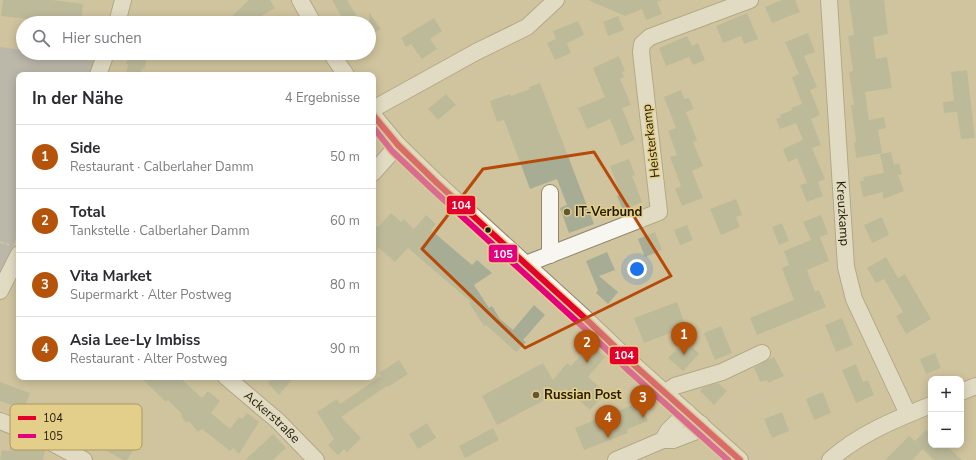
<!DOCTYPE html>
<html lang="de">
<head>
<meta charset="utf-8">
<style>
	body { margin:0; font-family:"Nunito Sans",sans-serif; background:#f2f2f3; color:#2b2b33 }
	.controls { position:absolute; right:12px; bottom:12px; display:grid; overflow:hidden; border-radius:8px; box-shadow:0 2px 10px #0003 }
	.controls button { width:36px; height:36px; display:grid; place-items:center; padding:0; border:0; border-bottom:1px solid #e1e1e2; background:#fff; color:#2b2b33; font:20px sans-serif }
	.you { position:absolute; left:637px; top:269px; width:14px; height:14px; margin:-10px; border:3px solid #fff; border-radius:50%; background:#1a73e8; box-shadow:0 0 0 6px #1a73e833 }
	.badge { display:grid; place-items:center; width:26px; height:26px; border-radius:50%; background:#b45309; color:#fff; font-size:13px; font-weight:700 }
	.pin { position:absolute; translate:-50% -33px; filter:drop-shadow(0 1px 2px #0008) }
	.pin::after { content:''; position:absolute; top:21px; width:14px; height:12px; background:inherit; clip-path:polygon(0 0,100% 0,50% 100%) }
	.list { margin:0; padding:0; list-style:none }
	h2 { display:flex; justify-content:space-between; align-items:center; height:52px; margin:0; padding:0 16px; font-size:17px }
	h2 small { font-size:13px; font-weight:400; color:#7c7c81 }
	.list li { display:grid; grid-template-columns:26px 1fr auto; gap:12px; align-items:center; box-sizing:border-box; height:64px; padding:0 16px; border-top:1px solid #e1e1e2 }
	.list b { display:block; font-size:15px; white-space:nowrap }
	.list p { margin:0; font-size:13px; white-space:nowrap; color:#7c7c81 }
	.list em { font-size:13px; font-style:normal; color:#7c7c81 }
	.icon { flex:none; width:22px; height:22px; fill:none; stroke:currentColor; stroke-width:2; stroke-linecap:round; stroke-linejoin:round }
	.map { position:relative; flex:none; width:976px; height:460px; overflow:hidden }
	.search { position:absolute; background:#fff; box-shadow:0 2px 10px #0003; left:16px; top:16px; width:360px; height:44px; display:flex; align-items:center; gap:10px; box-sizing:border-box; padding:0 14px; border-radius:22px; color:#7c7c81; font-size:15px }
	.panel { position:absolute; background:#fff; box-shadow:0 2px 10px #0003; left:16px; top:72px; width:360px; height:308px; border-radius:8px }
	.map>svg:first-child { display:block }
	.forest { fill:#a3a6b5 }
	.building { fill:#a7ad94 }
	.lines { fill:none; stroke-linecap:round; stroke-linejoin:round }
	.minor-casing { stroke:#908668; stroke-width:18 }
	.path { stroke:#c7c3b8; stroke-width:2; stroke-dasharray:4 2; stroke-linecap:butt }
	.minor { stroke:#f8f6f0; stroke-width:16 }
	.bus-1-casing { stroke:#e4cf8a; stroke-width:9 }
	.bus-2-casing { stroke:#e4cf8a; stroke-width:9 }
	.bus-1 { stroke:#e4002b; stroke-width:6 }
	.bus-2 { stroke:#e5007d; stroke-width:6 }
	.marked { fill:none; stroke:#b74a09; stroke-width:3; stroke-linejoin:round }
	.poi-dot { fill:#605638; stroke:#e4cf8a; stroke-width:1.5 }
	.bus-dot { fill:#231b01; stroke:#e4cf8a; stroke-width:1.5 }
	.labels { text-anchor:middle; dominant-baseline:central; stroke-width:3; stroke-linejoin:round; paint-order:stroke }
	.street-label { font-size:13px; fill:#231b01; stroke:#e4cf8a }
	.poi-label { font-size:13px; font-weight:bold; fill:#231b01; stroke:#e4cf8a; text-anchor:start }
	.key { fill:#e4cf8a; stroke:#aa9961; stroke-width:1 }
	.key-label { font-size:11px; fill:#231b01 }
	.line-badge { stroke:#e4cf8a; stroke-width:1.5 }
	.badge-label { font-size:11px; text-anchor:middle; font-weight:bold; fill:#fff }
</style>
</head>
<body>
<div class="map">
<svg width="976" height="460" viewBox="0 0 976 460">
	<rect width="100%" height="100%" fill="#d0c49e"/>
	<!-- forest -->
	<polygon class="forest" points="0,47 23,50 23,53 41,53 96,61 90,75 19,75 19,232 0,276"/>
	<!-- building -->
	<g class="building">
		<polygon points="3,0 52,0 83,4 81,23 62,23 1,16"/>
		<polygon points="249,0 270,0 275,8 250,23 225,23"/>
		<polygon points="332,0 347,0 361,23 345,23"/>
		<polygon points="588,0 663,0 657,2 662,14 646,20 642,9 625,16"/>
		<polygon points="782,0 795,0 800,12 772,23 765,7"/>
		<polygon points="849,0 884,0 888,34 873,37 876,59 887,57 892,88 865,92 869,120 884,117 886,128 878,130 882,153 856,158 854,142 856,142 851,105 854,105 849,72 853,71 848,36 854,35"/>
		<polygon points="369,12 381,29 369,36"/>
		<polygon points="747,13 758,39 744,44 741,36 723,43 716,26"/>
		<polygon points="618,16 624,30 608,36 603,22"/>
		<polygon points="434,18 442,31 430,39 437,49 422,59 411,44 406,47 401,38"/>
		<polygon points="578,21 584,35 567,43 571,53 555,60 547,43 556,39 553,31"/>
		<polygon points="808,33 815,52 804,56 817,87 810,90 820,115 811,119 821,145 812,148 825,179 818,182 823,196 807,202 800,185 807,183 797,158 788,162 783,149 803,140 796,123 780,129 776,119 781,117 780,115 792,110 791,108 802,104 792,77 799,74 785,42"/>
		<polygon points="687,36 692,46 698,43 705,60 693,65 689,57 666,66 659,48"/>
		<polygon points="129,53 149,53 144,69 142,68 140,75 126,75 128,64 126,64"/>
		<polygon points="619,56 625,71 622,72 624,77 620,79 631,105 622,108 635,140 621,146 610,119 587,129 578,108 605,97 593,68"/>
		<polygon points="967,70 975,138 961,139 957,112 944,113 943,102 954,101 951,72"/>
		<polygon points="540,83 594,224 569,233 560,208 567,205 557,179 530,189 504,120 497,122 490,101 510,94 511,96 530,89 529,87"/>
		<polygon points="681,90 684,99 689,98 694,109 686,112 697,140 693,142 703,166 692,171 703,198 682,206 675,189 681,186 670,157 677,155 668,131 676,128 664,97"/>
		<polygon points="446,94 456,105 438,120 428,109"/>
		<polygon points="891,152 894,165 899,163 902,174 898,175 904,191 883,199 883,192 863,197 860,181 864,181 863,177 884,173 880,154"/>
		<polygon points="629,159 635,175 632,176 642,202 623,210 617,196 621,194 610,166"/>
		<polygon points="736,199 742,215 736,217 740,227 721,235 710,209"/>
		<polygon points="391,213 401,222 404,219 414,229 426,215 436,224 431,230 472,265 477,260 492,273 474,285 489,308 492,306 500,319 513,330 534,305 545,315 523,340 526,342 516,352 486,325 484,326 469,303 471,302 408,248 395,262 379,248 373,255 373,223 378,227"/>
		<polygon points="821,215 828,234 820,237 829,261 807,270 815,292 819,290 826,307 757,335 750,318 794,300 782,268 789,265 784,251 811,240 803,222"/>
		<polygon points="882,217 889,235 872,243 864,225"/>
		<polygon points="782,223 789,241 779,245 772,227"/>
		<polygon points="687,225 693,240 680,245 674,230"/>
		<polygon points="655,232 662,250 645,257 638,239"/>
		<polygon points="607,252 615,270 599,276 618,292 608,304 596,293 598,290 586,261"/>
		<polygon points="886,257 898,278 905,274 931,319 906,334 896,316 903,312 884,279 876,283 867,268"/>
		<polygon points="677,302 686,327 644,343 634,318"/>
		<polygon points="842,318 853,345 836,352 825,325"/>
		<polygon points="721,326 732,353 715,360 704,333"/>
		<polygon points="685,340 699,354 683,371 668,358"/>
		<polygon points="591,344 605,357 588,377 603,390 599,394 602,397 590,410 566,389 497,425 482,396 543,363 553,380 567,363 571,366"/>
		<polygon points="935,353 941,368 926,374 920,359"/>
		<polygon points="774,357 784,376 768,383 767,380 760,382 754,367"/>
		<polygon points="399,360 408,374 388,387 387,386 341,417 361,438 347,452 344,449 338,455 328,445 334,439 317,412 337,399 340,404 381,376 379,373"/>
		<polygon points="856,364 863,382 868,380 874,395 856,403 842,370"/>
		<polygon points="140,377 179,377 202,398 208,391 220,401 211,413 230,429 239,417 242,419 247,413 259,422 239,454 233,448 230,451 202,429 198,432 189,421 186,423 181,416 182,414 168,400 166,402"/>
		<polygon points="273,377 294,377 279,395 268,383"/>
		<polygon points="0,382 30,393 25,407 15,403 14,406 0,401"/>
		<polygon points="718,383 727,391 714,405 700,391 704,387"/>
		<polygon points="823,392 831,413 814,420 806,399"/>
		<polygon points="640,402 648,421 627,429 628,433 584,450 575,428"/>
		<polygon points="782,412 789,431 772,438 764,419"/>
		<polygon points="427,423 436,438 418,449 409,434"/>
		<polygon points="493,428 499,440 465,458 459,446"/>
		<polygon points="926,430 931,435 931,445 946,445 962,460 934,460 923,449 912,460 885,460 909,436 915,441"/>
		<polygon points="273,434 286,448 273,460 245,460"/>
		<polygon points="115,437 134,449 127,460 123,460 107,451"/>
		<polygon points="11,443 45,450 43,460 0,460 2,450 9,451"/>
	</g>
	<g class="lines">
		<defs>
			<g id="minor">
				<polyline points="300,0 313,23"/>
				<path id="s1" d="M829,0L846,267L854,299L908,414"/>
				<polyline points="117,23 123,0"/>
				<polyline points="331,53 346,75"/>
				<polyline points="98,75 106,53"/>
				<polyline points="373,109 476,52 527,27 556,0"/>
				<polyline points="373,115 398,145 437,183 588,321 634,365 740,460"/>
				<polyline points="373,173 398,145"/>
				<polyline points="550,255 550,193"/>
				<polyline points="526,264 659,212 641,52 642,44 650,37 750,0"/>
				<polyline points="0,291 19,254"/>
				<path id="s2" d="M226,377L278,421L316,460"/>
				<polyline points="665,392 675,386 722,372 762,353"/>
				<polyline points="961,392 976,386"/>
				<polyline points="0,421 45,439 84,460"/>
				<polyline points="663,440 668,431 687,412"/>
				<polyline points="616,460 663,440 673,440 694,432 701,424"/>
				<path d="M830,460C859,434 896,419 931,405"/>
			</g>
		</defs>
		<!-- minor casing -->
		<use href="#minor" class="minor-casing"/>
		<!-- path -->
		<g class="path">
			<polyline points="494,59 541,78 629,43"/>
			<polyline points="0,242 9,245"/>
			<polyline points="712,416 863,353"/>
			<polyline points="722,424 727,427 763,460"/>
		</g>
		<!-- minor -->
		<use href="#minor" class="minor"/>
		<defs>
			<polyline id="bus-1" points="373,115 398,145 437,183 588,321 634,365 740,460"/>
			<polyline id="bus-2" points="373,127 392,151 432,189 583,327 629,371 728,460"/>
		</defs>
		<!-- bus-1 casing -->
		<use href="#bus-1" class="bus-1-casing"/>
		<!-- bus-2 casing -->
		<use href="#bus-2" class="bus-2-casing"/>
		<!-- bus-1 -->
		<use href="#bus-1" class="bus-1"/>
		<!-- bus-2 -->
		<use href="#bus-2" class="bus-2"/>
	</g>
	<!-- marked area -->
	<path d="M0 0H976V460H0ZM594,152L671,276L525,348L422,249L483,169Z" fill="#d0c49e" fill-opacity=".55" fill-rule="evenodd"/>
	<path class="marked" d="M594,152L671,276L525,348L422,249L483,169Z"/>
	<!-- markers -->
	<g class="poi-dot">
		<circle cx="567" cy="212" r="4"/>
		<circle cx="536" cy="395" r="4"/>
	</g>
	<circle class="bus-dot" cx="488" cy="230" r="3.5"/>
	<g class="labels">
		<!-- street labels -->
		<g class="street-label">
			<text transform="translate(651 141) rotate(-97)">Heisterkamp</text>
			<text stroke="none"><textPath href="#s1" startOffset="214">Kreuzkamp</textPath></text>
			<text stroke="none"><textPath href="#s2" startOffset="61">Ackerstraße</textPath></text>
		</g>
		<!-- poi labels -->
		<g class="poi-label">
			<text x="575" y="212">IT-Verbund</text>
			<text x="544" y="395">Russian Post</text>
		</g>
	</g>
	<!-- legend -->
	<rect x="10" y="404" width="132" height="46" rx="6" class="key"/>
	<rect x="18" y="416" width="18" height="4" fill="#e4002b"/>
	<rect x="18" y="434" width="18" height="4" fill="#e5007d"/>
	<g class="key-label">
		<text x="43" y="422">104</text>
		<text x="43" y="440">105</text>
	</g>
	<g class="line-badge">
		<rect x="446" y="195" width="30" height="20" rx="4" fill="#e4002b"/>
		<rect x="488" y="244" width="30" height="19" rx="4" fill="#e5007d"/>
		<rect x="609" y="346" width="30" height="19" rx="4" fill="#e4002b"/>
	</g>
	<g class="badge-label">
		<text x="461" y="209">104</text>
		<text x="503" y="258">105</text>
		<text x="624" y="359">104</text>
	</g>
</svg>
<div class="controls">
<button>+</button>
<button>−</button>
</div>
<div class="you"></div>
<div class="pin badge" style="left:684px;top:355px">1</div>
<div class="pin badge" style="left:587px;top:363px">2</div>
<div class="pin badge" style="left:643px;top:418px">3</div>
<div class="pin badge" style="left:608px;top:438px">4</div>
<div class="search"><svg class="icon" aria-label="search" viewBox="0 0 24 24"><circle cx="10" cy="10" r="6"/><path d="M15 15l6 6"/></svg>Hier suchen</div>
<section class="panel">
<h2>In der Nähe<small>4 Ergebnisse</small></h2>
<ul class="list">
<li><span class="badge">1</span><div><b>Side</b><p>Restaurant · Calberlaher Damm</p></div><em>50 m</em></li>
<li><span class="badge">2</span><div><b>Total</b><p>Tankstelle · Calberlaher Damm</p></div><em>60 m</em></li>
<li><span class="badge">3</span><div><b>Vita Market</b><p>Supermarkt · Alter Postweg</p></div><em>80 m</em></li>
<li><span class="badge">4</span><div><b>Asia Lee-Ly Imbiss</b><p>Restaurant · Alter Postweg</p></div><em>90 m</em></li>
</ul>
</section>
</div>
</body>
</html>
